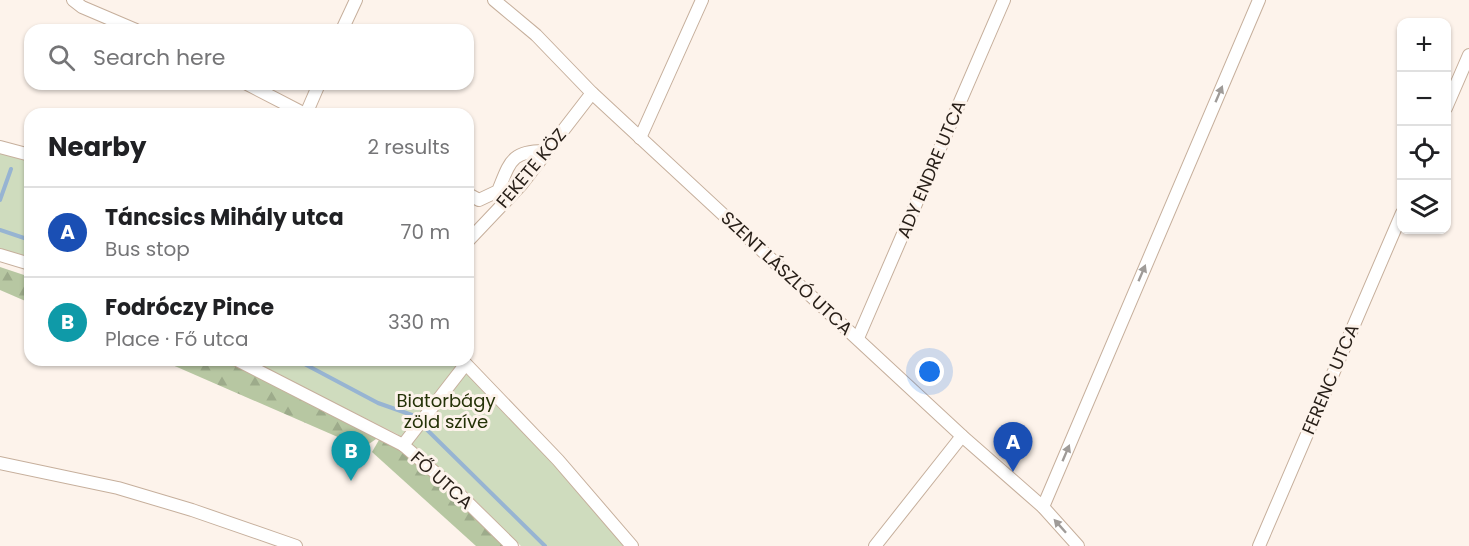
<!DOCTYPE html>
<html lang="en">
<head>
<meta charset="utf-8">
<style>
	body { margin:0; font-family:Poppins,sans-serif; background:#f6f6f6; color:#202124 }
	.controls { position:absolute; right:18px; top:18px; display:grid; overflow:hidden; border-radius:12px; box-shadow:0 2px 4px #0004 }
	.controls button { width:54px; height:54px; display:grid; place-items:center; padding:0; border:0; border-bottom:2px solid #e0e0e0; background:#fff; color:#202124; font:30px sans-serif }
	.you { position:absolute; left:930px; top:372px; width:21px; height:21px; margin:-15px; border:4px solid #fff; border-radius:50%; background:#1a73e8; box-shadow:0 0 0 9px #1a73e833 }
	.badge { display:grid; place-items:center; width:39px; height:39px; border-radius:50%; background:#795f31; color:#fff; font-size:20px; font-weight:700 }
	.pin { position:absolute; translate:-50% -50px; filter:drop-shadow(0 2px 3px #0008) }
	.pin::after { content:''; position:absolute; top:32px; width:21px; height:18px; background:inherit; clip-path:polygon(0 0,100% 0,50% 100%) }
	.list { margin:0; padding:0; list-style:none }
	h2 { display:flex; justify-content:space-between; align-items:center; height:78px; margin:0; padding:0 24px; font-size:26px }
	h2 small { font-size:20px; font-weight:400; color:#757577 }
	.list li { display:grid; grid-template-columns:39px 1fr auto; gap:18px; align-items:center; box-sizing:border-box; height:90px; padding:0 24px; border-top:2px solid #e0e0e0 }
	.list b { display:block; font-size:22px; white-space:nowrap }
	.list p { margin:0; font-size:20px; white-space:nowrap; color:#757577 }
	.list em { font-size:20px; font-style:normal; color:#757577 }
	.icon { flex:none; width:33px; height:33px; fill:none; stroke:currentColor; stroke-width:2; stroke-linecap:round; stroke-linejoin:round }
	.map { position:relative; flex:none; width:1469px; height:546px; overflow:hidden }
	.search { position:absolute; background:#fff; box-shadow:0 2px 4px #0004; left:24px; top:24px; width:450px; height:66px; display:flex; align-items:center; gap:15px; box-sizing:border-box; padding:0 21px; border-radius:18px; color:#757577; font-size:22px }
	.panel { position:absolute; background:#fff; box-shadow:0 2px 4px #0004; left:24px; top:108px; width:450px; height:258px; border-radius:18px }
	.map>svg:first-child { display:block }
	.forest { fill:url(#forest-firs) }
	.green { fill:#cfdcbe }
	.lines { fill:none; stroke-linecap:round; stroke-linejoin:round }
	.stream { stroke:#97b4d2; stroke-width:4 }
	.minor-casing { stroke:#c6af9c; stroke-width:14 }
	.minor { stroke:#fff; stroke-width:12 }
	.oneway { fill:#9f9b98 }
	.labels { text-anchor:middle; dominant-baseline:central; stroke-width:6; stroke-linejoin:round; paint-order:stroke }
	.street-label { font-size:18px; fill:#292019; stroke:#fdf3eb }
	.park-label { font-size:18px; fill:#243207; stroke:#fdf3eb }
</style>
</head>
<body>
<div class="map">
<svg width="1469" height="546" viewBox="0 0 1469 546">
	<defs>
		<pattern id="forest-firs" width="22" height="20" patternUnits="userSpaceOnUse" patternTransform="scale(1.5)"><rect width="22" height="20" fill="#b7c7a2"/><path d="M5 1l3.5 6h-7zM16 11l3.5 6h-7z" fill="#9dab8b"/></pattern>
	</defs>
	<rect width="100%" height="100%" fill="#fdf3eb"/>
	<!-- forest -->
	<g class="forest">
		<polygon points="0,267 30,277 30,303 0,290"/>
		<polygon points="161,360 224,360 379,437 363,448"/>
		<polygon points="383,433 509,546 476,546 372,452"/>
	</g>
	<!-- green -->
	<g class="green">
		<polygon points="0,152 30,161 30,259 0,248"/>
		<polygon points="248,360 467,360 631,546 521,546 454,479 397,434"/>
	</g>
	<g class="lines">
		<!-- stream -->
		<g class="stream">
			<polyline points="0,200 11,169"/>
			<polyline points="0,230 30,240"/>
			<polyline points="297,360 378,403 412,415 545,546"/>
		</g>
		<defs>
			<g id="minor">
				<polyline points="73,0 82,7 136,30"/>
				<polyline points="494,0 536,35 592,93 962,436 1043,507 1078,546"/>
				<polyline points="342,30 356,0"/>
				<polyline points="247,84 305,114"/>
				<polyline points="1446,108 1469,55"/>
				<polyline points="306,114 319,84"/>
				<polyline points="640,138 702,0"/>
				<polyline points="0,147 30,155"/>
				<path d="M468,194L479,200L498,191C510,162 511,150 547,151"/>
				<polyline points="468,241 521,185 592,93"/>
				<polyline points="0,255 30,264"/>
				<polyline points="858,338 1004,0"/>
				<polyline points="237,360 403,445 452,487 512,546"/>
				<polyline points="462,360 558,460 632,546"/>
				<polyline points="403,445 465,365"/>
				<polyline points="0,463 118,488 192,510 296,546"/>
				<polyline points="1043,507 1259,0"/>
				<polyline points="875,546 962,436"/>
				<polyline points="1259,546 1402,213"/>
			</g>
		</defs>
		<!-- minor casing -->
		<use href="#minor" class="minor-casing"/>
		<!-- minor -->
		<use href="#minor" class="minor"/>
	</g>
	<!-- one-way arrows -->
	<defs><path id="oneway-solid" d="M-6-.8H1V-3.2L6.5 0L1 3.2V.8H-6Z" transform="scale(1.5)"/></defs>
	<g class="oneway">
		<use href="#oneway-solid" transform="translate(1219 94) rotate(-67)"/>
		<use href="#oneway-solid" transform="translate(1142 273) rotate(-67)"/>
		<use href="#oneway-solid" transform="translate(1066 453) rotate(-67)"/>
		<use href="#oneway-solid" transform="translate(1060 526) rotate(-132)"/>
	</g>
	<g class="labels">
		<!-- street labels -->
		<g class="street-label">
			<text transform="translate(531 168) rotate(-50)">FEKETE KÖZ</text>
			<text transform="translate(931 169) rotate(-67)">ADY ENDRE UTCA</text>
			<text transform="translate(787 273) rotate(43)">SZENT LÁSZLÓ UTCA</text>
			<text transform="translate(1330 379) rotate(-67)">FERENC UTCA</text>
			<text transform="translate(442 480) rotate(42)">FŐ UTCA</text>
		</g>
		<!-- park labels -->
		<g class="park-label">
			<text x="446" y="400">Biatorbágy<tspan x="446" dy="21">zöld szíve</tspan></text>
		</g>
	</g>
</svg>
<div class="controls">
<button>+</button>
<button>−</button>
<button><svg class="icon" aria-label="locate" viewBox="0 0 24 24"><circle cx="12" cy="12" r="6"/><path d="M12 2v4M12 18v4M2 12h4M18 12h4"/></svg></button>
<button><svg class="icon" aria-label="layers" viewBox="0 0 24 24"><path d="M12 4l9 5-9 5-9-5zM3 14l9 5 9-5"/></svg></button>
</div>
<div class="you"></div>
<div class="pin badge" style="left:1013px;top:472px;background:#1a4fb4">A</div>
<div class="pin badge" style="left:351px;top:481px;background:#0f9aa8">B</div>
<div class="search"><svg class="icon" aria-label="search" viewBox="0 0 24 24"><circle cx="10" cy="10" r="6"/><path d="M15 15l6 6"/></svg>Search here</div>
<section class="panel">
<h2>Nearby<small>2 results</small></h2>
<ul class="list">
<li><span class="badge" style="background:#1a4fb4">A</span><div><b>Táncsics Mihály utca</b><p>Bus stop</p></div><em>70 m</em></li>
<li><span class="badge" style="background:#0f9aa8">B</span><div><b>Fodróczy Pince</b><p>Place · Fő utca</p></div><em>330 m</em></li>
</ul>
</section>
</div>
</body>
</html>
